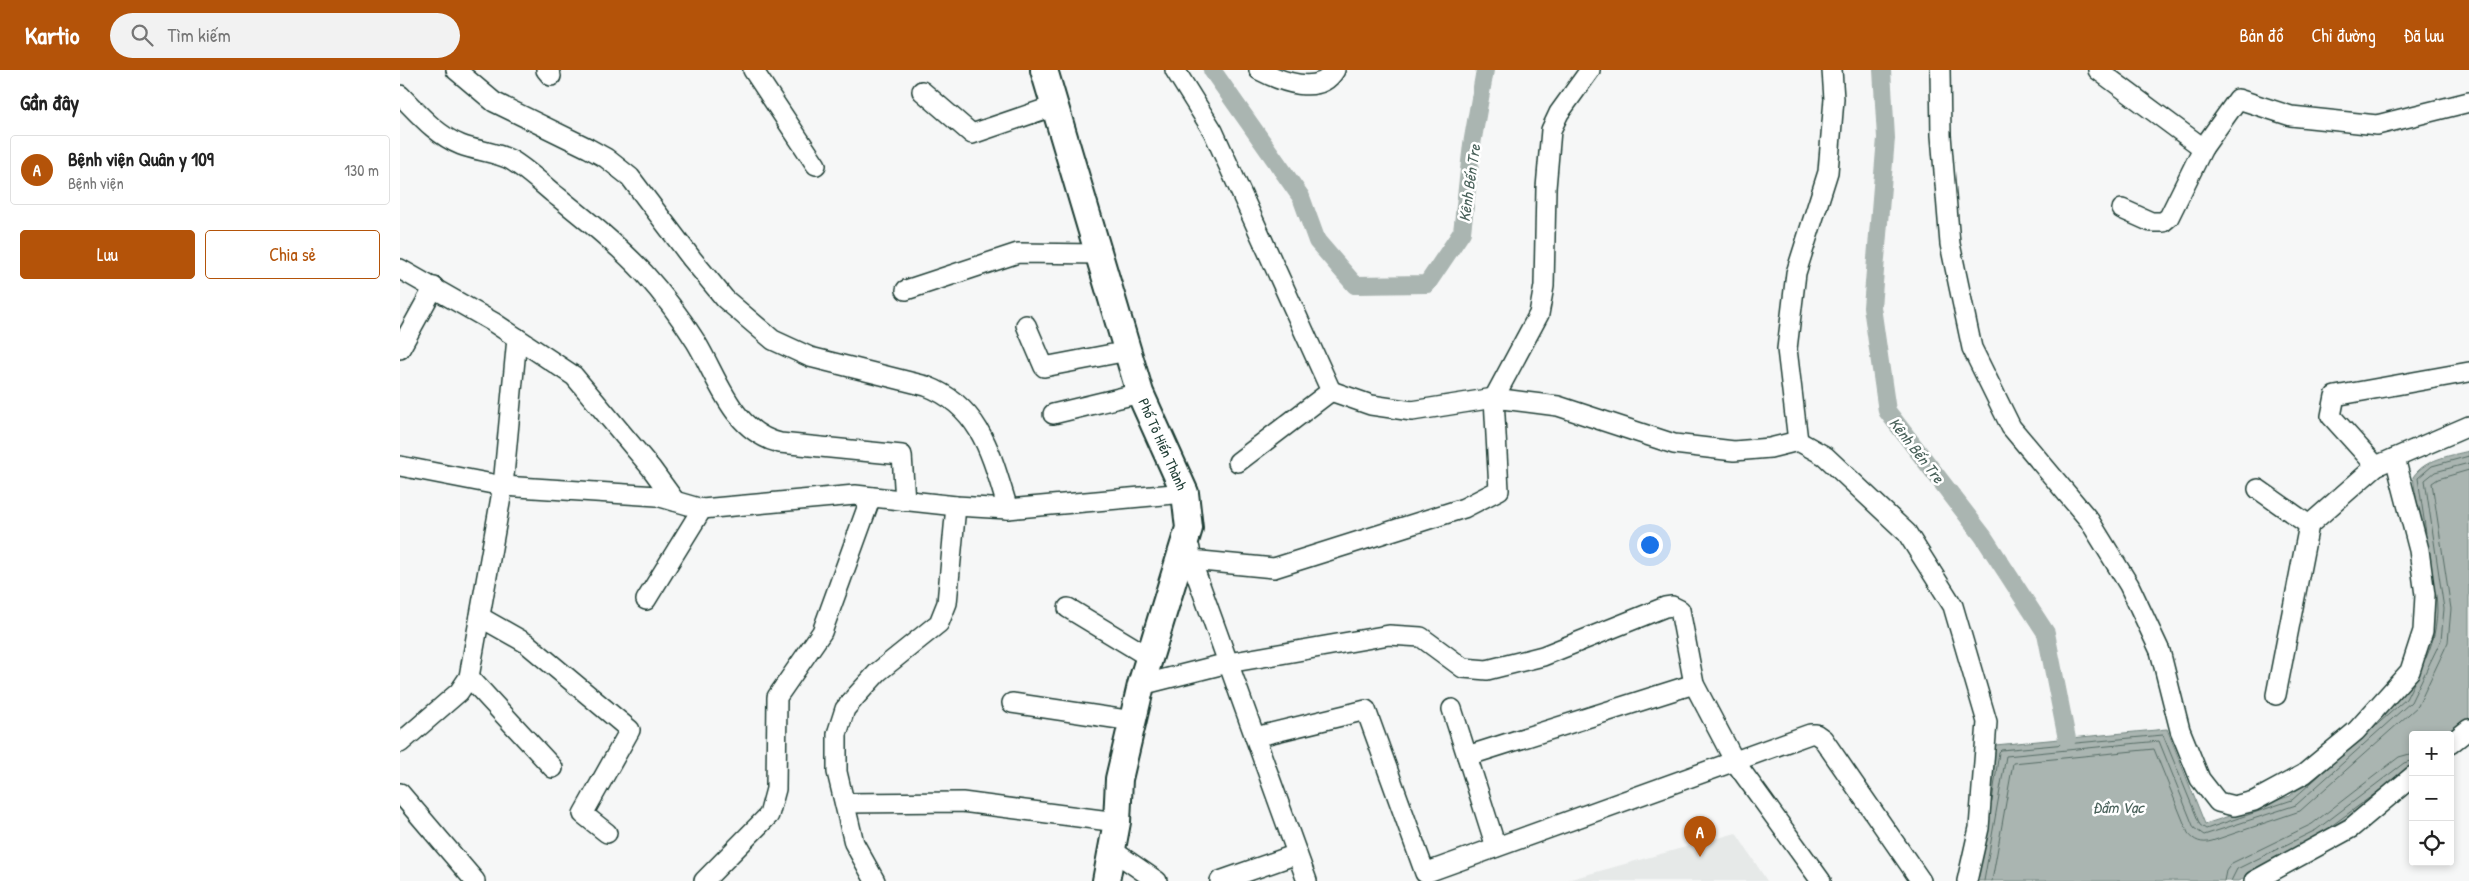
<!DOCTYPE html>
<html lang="vi">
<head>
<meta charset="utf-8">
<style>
	body { margin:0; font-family:"Patrick Hand",sans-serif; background:#f2f2f2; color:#222 }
	.controls { position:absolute; right:15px; bottom:15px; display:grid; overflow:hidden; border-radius:5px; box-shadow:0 2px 8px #0003 }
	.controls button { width:45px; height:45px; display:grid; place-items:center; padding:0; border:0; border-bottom:1px solid #e0e0e0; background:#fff; color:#222; font:25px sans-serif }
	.you { position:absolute; left:1249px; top:474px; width:18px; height:18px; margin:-12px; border:4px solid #fff; border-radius:50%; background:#1a73e8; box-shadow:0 0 0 8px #1a73e833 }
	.badge { display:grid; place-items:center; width:32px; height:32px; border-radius:50%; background:#b45309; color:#fff; font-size:16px; font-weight:700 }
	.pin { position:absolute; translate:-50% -41px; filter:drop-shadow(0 1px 2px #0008) }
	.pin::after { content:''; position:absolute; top:26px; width:18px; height:15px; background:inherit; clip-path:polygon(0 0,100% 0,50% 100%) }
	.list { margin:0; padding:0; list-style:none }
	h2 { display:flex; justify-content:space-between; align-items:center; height:65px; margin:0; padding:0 20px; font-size:21px }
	h2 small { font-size:16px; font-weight:400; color:#767676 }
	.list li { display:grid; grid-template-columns:32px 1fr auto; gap:15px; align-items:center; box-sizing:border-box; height:70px; margin:0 10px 10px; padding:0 10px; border:1px solid #e0e0e0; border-radius:5px }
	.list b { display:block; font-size:19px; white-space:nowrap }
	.list p { margin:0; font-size:16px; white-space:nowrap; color:#767676 }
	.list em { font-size:16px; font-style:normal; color:#767676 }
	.actions { display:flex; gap:10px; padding:15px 20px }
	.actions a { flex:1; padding:11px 0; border:1px solid #b45309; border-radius:5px; text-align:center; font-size:18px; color:#b45309 }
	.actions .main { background:#b45309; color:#fff }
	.icon { flex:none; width:28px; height:28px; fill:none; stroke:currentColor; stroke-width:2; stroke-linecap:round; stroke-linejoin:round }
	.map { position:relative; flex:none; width:2069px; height:811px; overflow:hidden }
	header { display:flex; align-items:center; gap:30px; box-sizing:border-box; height:70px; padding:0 25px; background:#b45309; color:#fff }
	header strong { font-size:24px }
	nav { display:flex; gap:28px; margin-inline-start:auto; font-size:18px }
	.search { width:350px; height:45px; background:#f2f2f2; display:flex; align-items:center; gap:12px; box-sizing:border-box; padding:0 18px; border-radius:28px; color:#767676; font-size:19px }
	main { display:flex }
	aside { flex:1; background:#fff }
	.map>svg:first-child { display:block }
	.built { fill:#e6e9e8 }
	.water { fill:#aab5b1; stroke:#72857f }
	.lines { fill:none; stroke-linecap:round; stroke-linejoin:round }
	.shore { stroke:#576d66; stroke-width:1 }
	.canal { stroke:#aab5b1; stroke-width:18 }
	.street-casing { stroke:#1f3d34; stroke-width:22 }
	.secondary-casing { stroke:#1f3d34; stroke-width:30 }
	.street { stroke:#fff; stroke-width:19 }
	.secondary { stroke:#fff; stroke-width:26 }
	.labels { text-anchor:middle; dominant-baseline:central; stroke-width:5; stroke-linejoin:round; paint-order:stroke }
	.street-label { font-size:15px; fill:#1f3d34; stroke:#fff }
	.water-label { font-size:16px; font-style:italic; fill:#49615a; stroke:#fff }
</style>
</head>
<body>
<header>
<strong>Kartio</strong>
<div class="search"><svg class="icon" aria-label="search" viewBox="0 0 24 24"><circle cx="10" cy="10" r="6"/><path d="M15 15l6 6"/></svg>Tìm kiếm</div>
<nav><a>Bản đồ</a><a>Chỉ đường</a><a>Đã lưu</a></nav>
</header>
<main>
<aside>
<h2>Gần đây<small></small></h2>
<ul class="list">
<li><span class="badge">A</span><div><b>Bệnh viện Quân y 109</b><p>Bệnh viện</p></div><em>130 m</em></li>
</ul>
<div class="actions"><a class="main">Lưu</a><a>Chia sẻ</a></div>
</aside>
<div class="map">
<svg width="2069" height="811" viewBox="0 0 2069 811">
	<rect width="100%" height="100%" fill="#f6f7f7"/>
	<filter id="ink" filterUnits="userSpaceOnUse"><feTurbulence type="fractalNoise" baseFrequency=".02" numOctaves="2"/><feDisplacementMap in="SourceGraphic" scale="10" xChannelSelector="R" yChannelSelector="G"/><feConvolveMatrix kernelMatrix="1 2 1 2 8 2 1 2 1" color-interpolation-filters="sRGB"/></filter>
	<g filter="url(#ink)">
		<!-- built -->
		<polygon class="built" points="1336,763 1367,811 1164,811"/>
		<!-- water -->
		<path class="water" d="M2069,381V653L2050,665H2013V700L1922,770L1839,811H1573L1595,675L1767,659L1805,754L1890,726L2002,626L2030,567L2033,537L2013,407C2025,389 2049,386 2069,381Z"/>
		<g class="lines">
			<!-- shore -->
			<g class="shore">
				<polyline points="2026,463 2018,408 2032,396 2069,386"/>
				<path d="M2026,588C2035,568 2039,547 2036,525"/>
				<polyline points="1972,659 2006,629 2014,613"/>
				<polyline points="1592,732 1599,682 1601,680 1763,665 1800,755 1806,759 1892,730 1931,695"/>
				<polyline points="1930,757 1980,720"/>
				<polyline points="1584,811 1606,686 1759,671 1794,758 1804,765 1896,735 2011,632 2041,570 2044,539 2025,410 2035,402 2069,393"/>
				<path d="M1592,811L1613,693L1754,679L1788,763C1794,771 1802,774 1812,771L1900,741L2018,636L2048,572L2051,539L2032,413L2038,409L2069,400"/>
				<polyline points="1824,811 1826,801 1832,793 1912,754 1999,687 2013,683"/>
				<polyline points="1831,811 1837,799 1916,760 2004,693 2013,690"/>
			</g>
			<!-- canal -->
			<g class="canal">
				<polyline points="812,0 901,127 917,171 955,215 1027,214 1062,162 1072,74 1085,0"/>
				<polyline points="1482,0 1486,68 1472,237 1487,341 1583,466 1646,563 1667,669"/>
			</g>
			<defs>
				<g id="street">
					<path d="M56,0L94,32L188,78L206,88L230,107L292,189L325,229L373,270L410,287L526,316C582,337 592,388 608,439"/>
					<polyline points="146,0 151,6"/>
					<polyline points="353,0 416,95"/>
					<polyline points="775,0 813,61 931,321 838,392"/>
					<path d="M859,0C880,11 919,27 935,0"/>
					<polyline points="1540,0 1541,65 1550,174 1572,278 1611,357 1689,450 1729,515 1760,581 1780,660 1800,709 1818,732 1834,736 1854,731 1904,704 1956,661 2010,601 2023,561 2025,525 2019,480 1995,388"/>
					<polyline points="1698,0 1803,78 1838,29 1891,46 1977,55 2069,32"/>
					<polyline points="522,21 572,64 654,36"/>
					<path d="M0,25C18,43 36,65 61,75C77,81 95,82 111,90C126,99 140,112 153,123C184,148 217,174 244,203C263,224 281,248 296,272C319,310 332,361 380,373L502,385L505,431"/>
					<polyline points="1722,139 1751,152 1763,152 1769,147 1803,78"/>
					<polyline points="0,199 93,252 174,306 251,398 275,431"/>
					<polyline points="506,220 618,183 698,184"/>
					<polyline points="626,255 644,297 728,281"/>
					<polyline points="0,279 34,217"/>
					<polyline points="931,321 971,335 1012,341 1094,328 1158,336 1274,374 1334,381 1370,378 1398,371 1425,386 1507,463 1553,536 1587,652 1579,758 1567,811"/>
					<polyline points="653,344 740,323"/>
					<polyline points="1398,371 1387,279 1396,203 1428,102 1434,29 1432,0"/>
					<polyline points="0,396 103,416 257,426 302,439 455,425 556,436 608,439 785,423"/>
					<polyline points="1976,396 1931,346 1935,326 2069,302"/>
					<polyline points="1858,419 1909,455"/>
					<polyline points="790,479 791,490 907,811"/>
					<polyline points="791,490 874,498 1064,438 1099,420 1094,328 1139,244 1144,216 1146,118 1151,60 1159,43 1190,0"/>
					<polyline points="246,530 302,439"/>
					<polyline points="668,538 749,587"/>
					<polyline points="80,547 126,573 230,660 183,744 207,763"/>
					<polyline points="69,607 153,698"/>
					<polyline points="741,615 828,593 989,565 1021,567 1063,598 1087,600 1143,586 1265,537 1272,536 1280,540 1294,614 1335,692 1421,811"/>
					<polyline points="1876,625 1909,455 1976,396 2069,356"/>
					<polyline points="612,633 733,651"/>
					<polyline points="1052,639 1096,777"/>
					<polyline points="855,667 966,640 1025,803 1410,664 1416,664 1423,669 1521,811"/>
					<polyline points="0,673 59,622 69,607 103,416 117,268"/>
					<polyline points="2050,674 2069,659"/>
					<polyline points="1067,686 1294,614"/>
					<polyline points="0,723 75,811"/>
					<polyline points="445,733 562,732 717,752"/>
					<polyline points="712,780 757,811"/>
					<polyline points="304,811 369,745 376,719 377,627 422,562 471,427"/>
					<polyline points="475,811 454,773 437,702 437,664 445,639 457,625 478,602 539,553 547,533 556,436"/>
					<polyline points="820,811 897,784"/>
					<polyline points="1854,811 1951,758 2013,706"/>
				</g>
				<polyline id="secondary" points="644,0 740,323 785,423 789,458 741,615 719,709 717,752 706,811"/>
			</defs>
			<!-- street casing -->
			<use href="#street" class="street-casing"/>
			<!-- secondary casing -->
			<use href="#secondary" class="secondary-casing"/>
			<!-- street -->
			<use href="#street" class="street"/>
			<!-- secondary -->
			<use href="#secondary" class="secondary"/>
		</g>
	</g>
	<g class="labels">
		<!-- street labels -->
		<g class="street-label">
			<text transform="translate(763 374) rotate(66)">Phố Tô Hiến Thành</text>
		</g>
		<!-- water labels -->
		<g class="water-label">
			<text transform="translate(1069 113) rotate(-82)">Kênh Bến Tre</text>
			<text transform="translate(1517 380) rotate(52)">Kênh Bến Tre</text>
			<text x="1718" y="737">Đầm Vạc</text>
		</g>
	</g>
</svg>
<div class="controls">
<button>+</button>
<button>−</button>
<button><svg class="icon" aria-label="locate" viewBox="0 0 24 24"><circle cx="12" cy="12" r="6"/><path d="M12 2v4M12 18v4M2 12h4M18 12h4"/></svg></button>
</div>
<div class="you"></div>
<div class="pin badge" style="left:1300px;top:787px">A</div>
</div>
</main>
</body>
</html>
